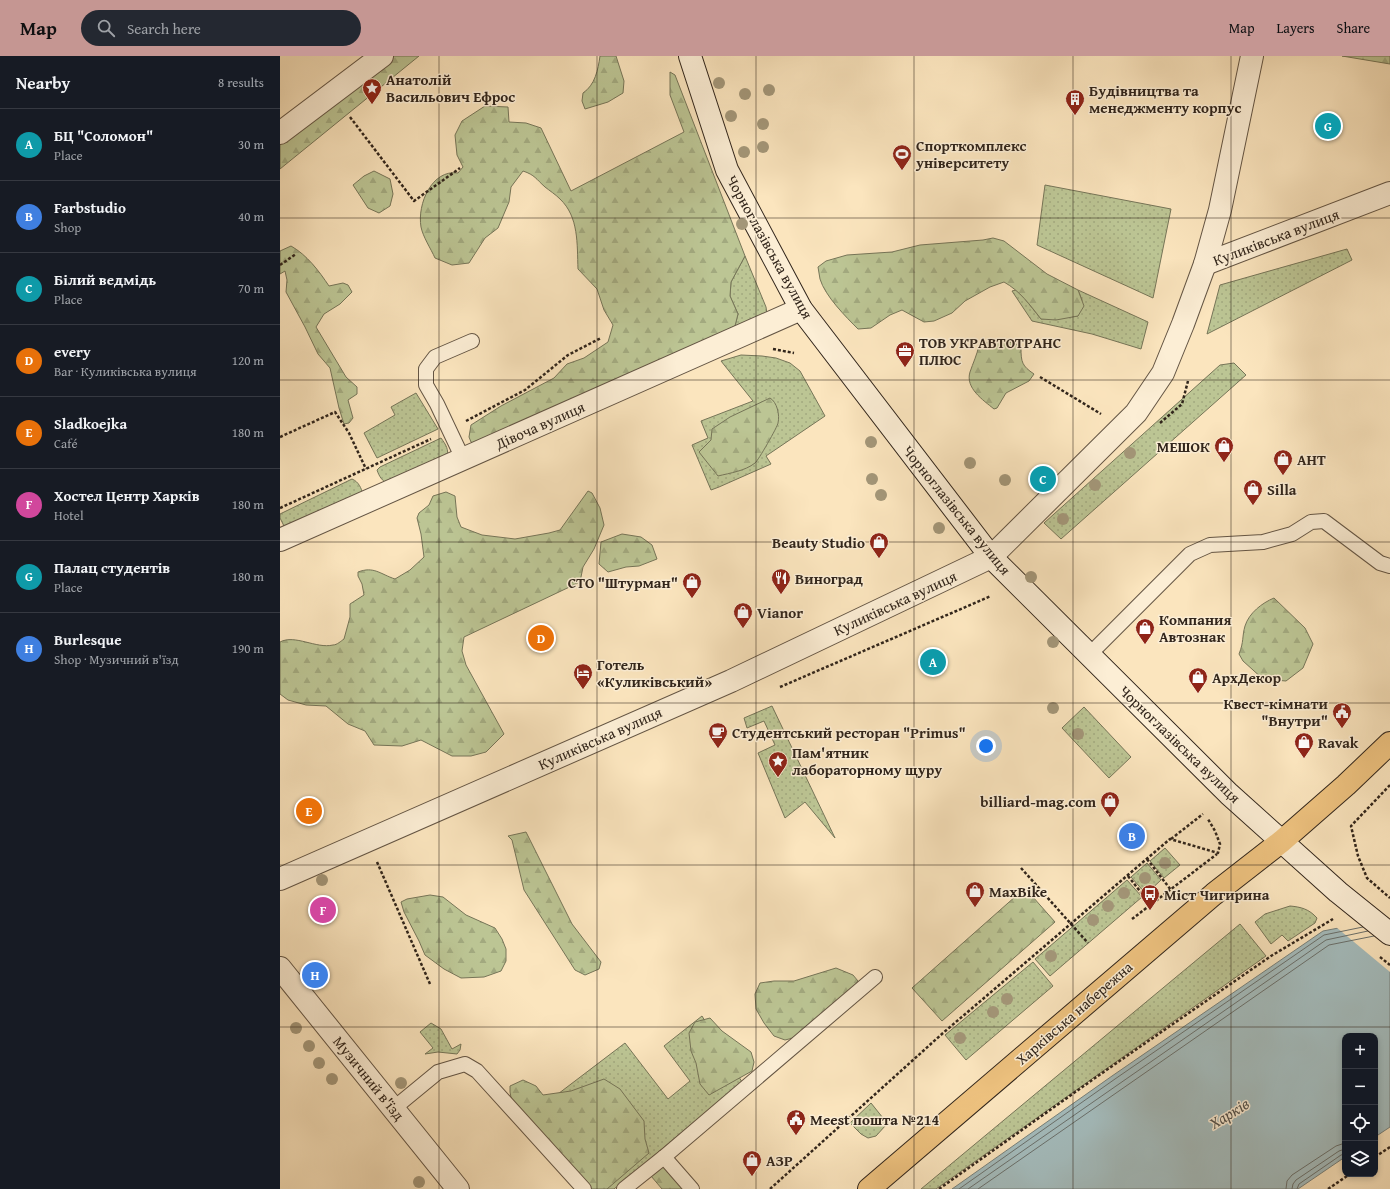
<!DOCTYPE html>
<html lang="en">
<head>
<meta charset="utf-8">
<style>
	body { margin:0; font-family:"Gentium Book Plus",serif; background:#242831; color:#f1f3f6 }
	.controls { position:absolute; right:12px; bottom:12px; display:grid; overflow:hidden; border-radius:8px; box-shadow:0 2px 6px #0003 }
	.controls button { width:36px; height:36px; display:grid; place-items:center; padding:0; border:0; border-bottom:1px solid #363941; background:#171b24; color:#f1f3f6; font:20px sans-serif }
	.you { position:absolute; left:706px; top:690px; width:14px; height:14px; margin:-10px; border:3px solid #fff; border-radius:50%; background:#1a73e8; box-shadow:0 0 0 6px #1a73e833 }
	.badge { display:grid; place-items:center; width:26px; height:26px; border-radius:50%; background:#c59692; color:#fff; font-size:13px; font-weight:700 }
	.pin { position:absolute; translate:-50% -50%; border:2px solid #fff; box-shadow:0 1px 4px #0006 }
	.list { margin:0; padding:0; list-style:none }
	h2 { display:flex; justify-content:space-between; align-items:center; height:52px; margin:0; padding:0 16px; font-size:17px }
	h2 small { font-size:13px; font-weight:400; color:#9ea1a6 }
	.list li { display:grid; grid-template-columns:26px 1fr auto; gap:12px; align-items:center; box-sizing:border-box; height:72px; padding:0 16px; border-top:1px solid #363941 }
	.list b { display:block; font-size:15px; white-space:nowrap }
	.list p { margin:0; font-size:13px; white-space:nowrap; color:#9ea1a6 }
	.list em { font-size:13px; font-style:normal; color:#9ea1a6 }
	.icon { flex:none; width:22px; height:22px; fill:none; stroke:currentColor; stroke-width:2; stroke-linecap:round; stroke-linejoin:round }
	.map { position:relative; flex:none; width:1110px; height:1133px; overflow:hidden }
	header { display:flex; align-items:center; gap:24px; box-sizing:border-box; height:56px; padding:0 20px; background:#c59692; color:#111 }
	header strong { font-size:19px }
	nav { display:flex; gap:22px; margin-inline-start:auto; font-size:14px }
	.search { width:280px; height:36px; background:#242831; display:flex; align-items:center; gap:10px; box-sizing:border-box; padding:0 14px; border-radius:22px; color:#9ea1a6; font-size:15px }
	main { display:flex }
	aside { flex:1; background:#171b24 }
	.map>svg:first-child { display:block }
	.grass { fill:url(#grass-dots); stroke:#767558 }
	.forest { fill:url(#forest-firs); stroke:#767558 }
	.water { fill:#a4bcbd; stroke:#76807c }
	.pier { fill:#fbe5be }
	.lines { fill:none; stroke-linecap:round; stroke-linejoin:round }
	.shore { stroke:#6a706c; stroke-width:1 }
	.lane-casing { stroke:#645544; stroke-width:16 }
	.street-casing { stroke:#645544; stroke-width:24 }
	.secondary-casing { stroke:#31251b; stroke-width:24 }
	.primary-casing { stroke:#31251b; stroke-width:24 }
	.path { stroke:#31251b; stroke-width:2.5; stroke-dasharray:3 2; stroke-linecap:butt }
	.lane { stroke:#fceed5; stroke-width:14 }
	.street { stroke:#fceed5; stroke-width:22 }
	.secondary { stroke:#fceed5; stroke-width:22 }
	.primary { stroke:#eec27f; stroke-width:22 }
	.tree { fill:#a39678 }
	.grid { fill:none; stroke:#31251b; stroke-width:1; stroke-opacity:0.55 }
	.labels { text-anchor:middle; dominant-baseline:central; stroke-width:3; stroke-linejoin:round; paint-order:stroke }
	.poi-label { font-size:15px; font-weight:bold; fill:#31251b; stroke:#fceed5; text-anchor:start }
	.street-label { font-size:15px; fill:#31251b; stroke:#fceed5 }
	.water-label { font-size:16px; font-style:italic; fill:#54524c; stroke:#fceed5 }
</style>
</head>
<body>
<header>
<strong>Map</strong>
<div class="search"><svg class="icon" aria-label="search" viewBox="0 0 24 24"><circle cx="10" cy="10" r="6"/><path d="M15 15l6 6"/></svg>Search here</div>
<nav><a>Map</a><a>Layers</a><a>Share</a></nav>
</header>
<main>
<aside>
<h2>Nearby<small>8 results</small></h2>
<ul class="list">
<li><span class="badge" style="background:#0f9aa8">A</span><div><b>БЦ &quot;Соломон&quot;</b><p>Place</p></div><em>30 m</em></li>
<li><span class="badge" style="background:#3f7fe0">B</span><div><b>Farbstudio</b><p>Shop</p></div><em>40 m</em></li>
<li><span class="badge" style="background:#0f9aa8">C</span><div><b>Білий ведмідь</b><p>Place</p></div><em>70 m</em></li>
<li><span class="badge" style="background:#e8710a">D</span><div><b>every</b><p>Bar · Куликівська вулиця</p></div><em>120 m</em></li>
<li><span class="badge" style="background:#e8710a">E</span><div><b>Sladkoejka</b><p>Café</p></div><em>180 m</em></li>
<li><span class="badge" style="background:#d1479c">F</span><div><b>Хостел Центр Харків</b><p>Hotel</p></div><em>180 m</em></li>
<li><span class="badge" style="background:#0f9aa8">G</span><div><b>Палац студентів</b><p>Place</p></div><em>180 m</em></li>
<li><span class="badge" style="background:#3f7fe0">H</span><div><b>Burlesque</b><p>Shop · Музичний в'їзд</p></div><em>190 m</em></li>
</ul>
</aside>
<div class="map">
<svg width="1110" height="1133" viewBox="0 0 1110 1133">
	<defs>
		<pattern id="grass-dots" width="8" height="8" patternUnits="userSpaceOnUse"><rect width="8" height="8" fill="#bcc594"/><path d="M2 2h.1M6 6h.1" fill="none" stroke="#a2a97f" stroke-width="1.8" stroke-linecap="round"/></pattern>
		<pattern id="forest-firs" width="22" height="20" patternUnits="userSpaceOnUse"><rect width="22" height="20" fill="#bcc594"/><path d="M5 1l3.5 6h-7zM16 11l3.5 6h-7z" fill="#a2a97f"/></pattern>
	</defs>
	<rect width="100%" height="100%" fill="#fbe5be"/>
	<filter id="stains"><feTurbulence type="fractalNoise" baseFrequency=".005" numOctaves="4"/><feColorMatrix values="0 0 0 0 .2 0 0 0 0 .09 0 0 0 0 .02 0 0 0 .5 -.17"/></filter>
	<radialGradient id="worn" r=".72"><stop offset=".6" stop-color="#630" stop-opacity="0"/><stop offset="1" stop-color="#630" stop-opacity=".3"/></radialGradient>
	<!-- grass -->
	<g class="grass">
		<polygon points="765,129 891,153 873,242 757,189"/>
		<polygon points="1067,193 1072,204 927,278 940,229"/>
		<polygon points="465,200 486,251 487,258 455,270 458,258 450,240 451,226"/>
		<polygon points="736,234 745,243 761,263 798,260 802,244 798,234 868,266 861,293 812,278 752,265 732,235"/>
		<polygon points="461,299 482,300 496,302 510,307 520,315 545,360 486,400 491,408 439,431 431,434 412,389 428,382 421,365 473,345 441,305"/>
		<polygon points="954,307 966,319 781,483 764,467 940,309"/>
		<polygon points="136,337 158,373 97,402 84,377 115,359 111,351"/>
		<path d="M161,382C166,389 169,393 167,402L108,428C102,425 99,420 97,414L100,411Z"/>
		<path d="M72,423C79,426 81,432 83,438L7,476L0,462V458Z"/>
		<polygon points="492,650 555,782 525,746 505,762 478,697 495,689 484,665 467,672 464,662"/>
		<polygon points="804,651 851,701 829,722 782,672"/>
		<polygon points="885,792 900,809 884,822 870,805"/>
		<polygon points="867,807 881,824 866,838 851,821"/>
		<polygon points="847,824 862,841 770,920 755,903"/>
		<path d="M1010,850C1021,851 1029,853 1037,862L1035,867L1008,885L1002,879L991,888L975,866L985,858Z"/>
		<polygon points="960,868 986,900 656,1133 641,1133"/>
		<polygon points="753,906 773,930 686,1004 665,979"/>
		<polygon points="422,960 462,1026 334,1133 313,1133 270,1044 345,987 388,1043 410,1025 384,990"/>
		<polygon points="151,967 161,973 172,993 181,988 180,994 177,998 158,996 145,998 153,992 140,976"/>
		<polygon points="591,1047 603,1062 606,1069 596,1080 588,1082 581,1078 570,1067"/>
	</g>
	<!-- forest -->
	<g class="forest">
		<polygon points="106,0 139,0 0,113 0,81"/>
		<path d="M320,0H336L344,25L343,37L328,46L305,53L302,45L303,37C315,29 318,14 320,0Z"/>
		<polygon points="1062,0 1110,0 1110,8"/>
		<path d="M390,16L395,19L465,200L451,226L450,240L458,258L455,270L197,390L191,386L189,381L191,369L221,350L274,322L287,308L304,302L328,286L333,269L324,254L317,233L298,213C297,188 299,161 280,143C275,138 270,135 265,131C256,123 255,119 243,115L231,131L229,146L218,172L205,182L189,207L172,209L155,202C151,193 143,181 141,171C137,148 152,113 178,117L183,111L177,99L175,79L182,65L205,50L228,51L229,66L246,67L261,72L291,135L404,76L390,39Z"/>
		<polygon points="94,115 110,123 113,138 110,150 99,157 88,152 73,129 84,120"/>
		<path d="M713,182L724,185L767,218L798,234L804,250L798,260L776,264L761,263C750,249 740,235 724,226L710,231L685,245L672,257L654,265L644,266L622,254L610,259L591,272L578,273C566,261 545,240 540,223C539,219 539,215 538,211L546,205L567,199L612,196L640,189L703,184Z"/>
		<path d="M11,190C27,199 39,215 49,230L63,227L68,229L72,236L60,248L44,258L36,271L66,321L77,331V338L68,344L73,362L69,367L64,368L59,352L50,312L38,298L25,271L6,236L7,224L5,215L0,218V195Z"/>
		<path d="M719,284L735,287L741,292C741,306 742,310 754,318L749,325L726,337L717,352L714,353C703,344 685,332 690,316C693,307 697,299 699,289Z"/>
		<path d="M490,342C497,346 500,359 498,367C498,370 478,405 475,407C465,415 450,417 438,420L419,396L431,384L432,373L450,361Z"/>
		<path d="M308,435L312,437L320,452L324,469L314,493L303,511L300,526L184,581L182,595L186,609L224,678L206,696L191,700H172L141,684L122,690L94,689L85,675L68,668L46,650L26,649L8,644L0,638V586C15,578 36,593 53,589C57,589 61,585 64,583L70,561V548L84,539L82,528L78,520V516C94,510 100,518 115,523L130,514L144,501L141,478L137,462L139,457L149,449L153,440L166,436L175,440L177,461L181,471L202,479L235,483L269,477L280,474Z"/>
		<polygon points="342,478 361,481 372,489 377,503 359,510 346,511 328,516 319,508 321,486"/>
		<path d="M994,542L1025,572L1033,588L1023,612L1006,625L983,623L963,605L959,598C964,586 962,580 965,570C969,557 982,547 994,542Z"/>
		<polygon points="246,776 292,868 321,906 319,913 305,919 295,914 244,834 232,784 228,780"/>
		<polygon points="745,832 775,866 662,965 632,932"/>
		<polygon points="150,839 163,841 186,859 215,872 222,883 226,893 226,905 221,915 204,921 181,922 164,913 145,899 139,885 124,856 121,846 127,843"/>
		<polygon points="556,912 573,919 578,925 573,934 517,981 505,984 494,980 484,967 476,953 475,938 480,927 494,925 514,925"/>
		<polygon points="430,962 442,975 471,996 474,1006 472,1015 429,1039 420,1028 416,1007 411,995 409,977 415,966"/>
		<polygon points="324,1023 340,1033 364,1065 365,1083 369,1097 327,1133 308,1133 232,1047 230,1036 230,1030 243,1024 256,1030 263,1039 291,1035"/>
		<polygon points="385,1109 406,1133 382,1133 371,1120"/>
	</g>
	<!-- water -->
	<polygon class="water" points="1110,862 1110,1071 1095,1081 1095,980 1065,980 1065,1101 1018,1133 672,1133 832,1020 1043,875"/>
	<!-- pier -->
	<polygon class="pier" points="1110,860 1110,916 1056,871"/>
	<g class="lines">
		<!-- shore -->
		<g class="shore">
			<polyline points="679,1133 835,1023 1044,879 1083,871"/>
			<polyline points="688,1133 1046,884 1088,875"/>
			<polyline points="698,1133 1049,889 1094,880"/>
			<polyline points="1006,1133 1007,1125 1012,1119 1056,1090 1065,1087"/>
			<polyline points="1012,1133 1013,1128 1016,1124 1059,1095 1065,1093"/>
			<polyline points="1017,1133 1019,1128 1061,1099 1065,1098"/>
		</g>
		<defs>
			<g id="lane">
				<polyline points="183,403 157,348 146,329 146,313 155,301 192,285"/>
				<polyline points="809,599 910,498 930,489 983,486 1012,478 1031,466 1044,465 1100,507 1110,510"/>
				<polyline points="113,1053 158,1016 185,1008 197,1015 304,1133"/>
				<polyline points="384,1101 412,1133"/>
				<polyline points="344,1133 384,1101 595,921"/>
			</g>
			<g id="street">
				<polyline points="0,77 102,0"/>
				<polyline points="925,208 1110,137"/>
				<polyline points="0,484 521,253"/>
				<polyline points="0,823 451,625 711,501 856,357 883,317 903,268 925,208 940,154 972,0"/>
				<polyline points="0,912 178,1133"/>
			</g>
			<polyline id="secondary" points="410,0 447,114 521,253 711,501 949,738 1058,836 1110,878"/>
			<polyline id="primary" points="589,1133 934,838 1002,785 1066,729 1110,687"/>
		</defs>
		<!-- lane casing -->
		<use href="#lane" class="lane-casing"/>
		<!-- street casing -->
		<use href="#street" class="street-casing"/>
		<!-- secondary casing -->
		<use href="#secondary" class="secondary-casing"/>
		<!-- primary casing -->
		<use href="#primary" class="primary-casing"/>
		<!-- path -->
		<g class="path">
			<polyline points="70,61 134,145 180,112"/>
			<polyline points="0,209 16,198"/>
			<polyline points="493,293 514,297"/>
			<polyline points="760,321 821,358"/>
			<polyline points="186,365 245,334 288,299 321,282"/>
			<polyline points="880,367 902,348 908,325"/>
			<polyline points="0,381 55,356 69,377 86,413"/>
			<polyline points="0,452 151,383"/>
			<polyline points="500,631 711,540"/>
			<polyline points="1110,729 1071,770 1078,800 1087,822 1110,842"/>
			<polyline points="891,783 923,758"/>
			<polyline points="867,803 891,834"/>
			<polyline points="97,806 150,928"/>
			<polyline points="741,812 808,887"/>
			<polyline points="848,820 871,849"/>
			<polyline points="852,863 937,798"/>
			<polyline points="1100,901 1110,909"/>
			<polyline points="1095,1101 1110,1091"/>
			<polyline points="490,1133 663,977 890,783 938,797 940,788 935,775 928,763"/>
			<polyline points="659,1133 815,1022 991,900 1053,863"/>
			<polyline points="1048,1133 1070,1118"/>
		</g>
		<!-- lane -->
		<use href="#lane" class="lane"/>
		<!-- street -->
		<use href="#street" class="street"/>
		<!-- secondary -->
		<use href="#secondary" class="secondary"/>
		<!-- primary -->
		<use href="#primary" class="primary"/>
	</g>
	<!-- trees -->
	<g class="tree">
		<circle cx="439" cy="27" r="6"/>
		<circle cx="489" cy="34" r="6"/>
		<circle cx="465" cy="38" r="6"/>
		<circle cx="451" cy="60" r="6"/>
		<circle cx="483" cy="68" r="6"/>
		<circle cx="483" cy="91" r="6"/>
		<circle cx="464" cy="96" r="6"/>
		<circle cx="462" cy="168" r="6"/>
		<circle cx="591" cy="386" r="6"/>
		<circle cx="850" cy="397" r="6"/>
		<circle cx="690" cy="407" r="6"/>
		<circle cx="592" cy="423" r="6"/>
		<circle cx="725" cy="424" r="6"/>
		<circle cx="815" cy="429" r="6"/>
		<circle cx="601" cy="439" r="6"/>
		<circle cx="783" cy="463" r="6"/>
		<circle cx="659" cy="472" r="6"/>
		<circle cx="751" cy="521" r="6"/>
		<circle cx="773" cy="586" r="6"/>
		<circle cx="773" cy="652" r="6"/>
		<circle cx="798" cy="678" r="6"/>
		<circle cx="885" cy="807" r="6"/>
		<circle cx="865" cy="822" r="6"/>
		<circle cx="42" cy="824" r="6"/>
		<circle cx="844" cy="837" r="6"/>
		<circle cx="828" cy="850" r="6"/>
		<circle cx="813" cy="864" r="6"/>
		<circle cx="771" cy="900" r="6"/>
		<circle cx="727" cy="943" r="6"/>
		<circle cx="713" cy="956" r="6"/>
		<circle cx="16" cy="972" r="6"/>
		<circle cx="680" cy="982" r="6"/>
		<circle cx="29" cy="990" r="6"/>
		<circle cx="39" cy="1007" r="6"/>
		<circle cx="52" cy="1023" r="6"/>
		<circle cx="121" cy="1027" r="6"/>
		<circle cx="139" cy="1126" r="6"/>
	</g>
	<!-- grid -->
	<path class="grid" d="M159,0V1133M317,0V1133M476,0V1133M634,0V1133M793,0V1133M951,0V1133M0,162H1110M0,324H1110M0,486H1110M0,647H1110M0,809H1110M0,971H1110"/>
	<!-- icons -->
	<defs>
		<symbol id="sight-pin" viewBox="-11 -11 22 30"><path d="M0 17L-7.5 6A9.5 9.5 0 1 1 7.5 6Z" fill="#8f2418" stroke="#fceed5"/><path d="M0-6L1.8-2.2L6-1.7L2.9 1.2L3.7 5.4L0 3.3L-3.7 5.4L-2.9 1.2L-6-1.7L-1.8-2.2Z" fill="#fff"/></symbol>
		<symbol id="building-pin" viewBox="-11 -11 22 30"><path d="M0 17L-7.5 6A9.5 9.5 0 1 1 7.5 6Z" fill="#8f2418" stroke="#fceed5"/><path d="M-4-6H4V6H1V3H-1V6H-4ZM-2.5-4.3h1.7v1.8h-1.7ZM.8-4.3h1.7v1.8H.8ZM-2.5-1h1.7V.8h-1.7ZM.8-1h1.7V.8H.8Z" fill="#fff"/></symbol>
		<symbol id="stadium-pin" viewBox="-11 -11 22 30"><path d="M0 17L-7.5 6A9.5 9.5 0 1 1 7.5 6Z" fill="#8f2418" stroke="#fceed5"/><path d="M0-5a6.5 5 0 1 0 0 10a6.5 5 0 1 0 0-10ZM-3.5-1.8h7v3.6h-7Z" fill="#fff"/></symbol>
		<symbol id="office-pin" viewBox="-11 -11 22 30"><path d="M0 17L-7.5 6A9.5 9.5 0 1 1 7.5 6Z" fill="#8f2418" stroke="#fceed5"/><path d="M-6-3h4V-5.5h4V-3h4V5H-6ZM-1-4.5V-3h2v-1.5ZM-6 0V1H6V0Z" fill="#fff"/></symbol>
		<symbol id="shop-pin" viewBox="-11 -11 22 30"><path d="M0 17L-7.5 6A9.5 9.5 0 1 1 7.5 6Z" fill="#8f2418" stroke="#fceed5"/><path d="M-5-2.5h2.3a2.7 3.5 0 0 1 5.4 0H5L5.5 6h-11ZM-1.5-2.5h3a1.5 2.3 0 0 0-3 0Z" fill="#fff"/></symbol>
		<symbol id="restaurant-pin" viewBox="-11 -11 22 30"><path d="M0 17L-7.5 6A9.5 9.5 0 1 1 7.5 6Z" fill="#8f2418" stroke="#fceed5"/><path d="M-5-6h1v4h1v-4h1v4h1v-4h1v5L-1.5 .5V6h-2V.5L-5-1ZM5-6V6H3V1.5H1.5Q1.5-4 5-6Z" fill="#fff"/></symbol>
		<symbol id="hotel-pin" viewBox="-11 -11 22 30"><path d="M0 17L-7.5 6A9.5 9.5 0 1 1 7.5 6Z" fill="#8f2418" stroke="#fceed5"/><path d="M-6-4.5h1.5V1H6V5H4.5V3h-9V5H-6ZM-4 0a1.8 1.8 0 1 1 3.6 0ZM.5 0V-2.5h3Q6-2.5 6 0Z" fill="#fff"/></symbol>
		<symbol id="civic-pin" viewBox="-11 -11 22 30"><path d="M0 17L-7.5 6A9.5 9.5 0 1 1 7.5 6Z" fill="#8f2418" stroke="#fceed5"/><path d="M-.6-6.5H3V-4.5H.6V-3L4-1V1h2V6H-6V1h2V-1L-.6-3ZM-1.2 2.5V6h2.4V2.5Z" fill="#fff"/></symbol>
		<symbol id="cafe-pin" viewBox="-11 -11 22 30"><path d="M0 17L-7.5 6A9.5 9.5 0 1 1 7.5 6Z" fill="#8f2418" stroke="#fceed5"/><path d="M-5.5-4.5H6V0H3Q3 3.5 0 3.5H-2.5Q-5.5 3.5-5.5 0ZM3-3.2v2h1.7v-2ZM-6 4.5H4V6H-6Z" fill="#fff"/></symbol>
		<symbol id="bus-pin" viewBox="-11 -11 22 30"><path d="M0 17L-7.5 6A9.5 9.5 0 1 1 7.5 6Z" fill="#8f2418" stroke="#fceed5"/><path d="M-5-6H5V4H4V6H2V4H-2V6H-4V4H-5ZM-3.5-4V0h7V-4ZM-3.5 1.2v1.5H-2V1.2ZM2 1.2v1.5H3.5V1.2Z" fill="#fff"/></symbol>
	</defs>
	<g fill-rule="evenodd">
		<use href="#sight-pin" x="81" y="21" width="22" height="30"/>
		<use href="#building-pin" x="784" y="32" width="22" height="30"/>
		<use href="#stadium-pin" x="611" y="87" width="22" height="30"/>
		<use href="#office-pin" x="614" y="284" width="22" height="30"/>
		<use href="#shop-pin" x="933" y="379" width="22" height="30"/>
		<use href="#shop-pin" x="992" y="392" width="22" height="30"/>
		<use href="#shop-pin" x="962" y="422" width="22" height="30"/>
		<use href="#shop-pin" x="588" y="475" width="22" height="30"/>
		<use href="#restaurant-pin" x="490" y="511" width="22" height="30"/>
		<use href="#shop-pin" x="401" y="515" width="22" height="30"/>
		<use href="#shop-pin" x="452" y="545" width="22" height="30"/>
		<use href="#shop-pin" x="854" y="561" width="22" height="30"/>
		<use href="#hotel-pin" x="292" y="606" width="22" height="30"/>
		<use href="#shop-pin" x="907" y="610" width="22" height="30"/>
		<use href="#civic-pin" x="1051" y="645" width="22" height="30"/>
		<use href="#cafe-pin" x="427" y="665" width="22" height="30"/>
		<use href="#shop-pin" x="1013" y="675" width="22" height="30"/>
		<use href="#sight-pin" x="487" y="694" width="22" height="30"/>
		<use href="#shop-pin" x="819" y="734" width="22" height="30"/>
		<use href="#shop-pin" x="684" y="824" width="22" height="30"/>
		<use href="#bus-pin" x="859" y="827" width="22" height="30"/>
		<use href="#civic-pin" x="505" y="1052" width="22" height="30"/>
		<use href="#shop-pin" x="461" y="1093" width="22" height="30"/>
	</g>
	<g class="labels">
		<!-- poi labels -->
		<g class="poi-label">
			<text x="106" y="23">Анатолій<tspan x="106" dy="17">Васильович Ефрос</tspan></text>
			<text x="809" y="34">Будівництва та<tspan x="809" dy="17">менеджменту корпус</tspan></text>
			<text x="636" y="89">Спорткомплекс<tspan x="636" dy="17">університету</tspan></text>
			<text x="639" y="286">ТОВ УКРАВТОТРАНС<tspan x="639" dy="17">ПЛЮС</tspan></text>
			<text x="930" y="390" text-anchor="end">МЕШОК</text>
			<text x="1017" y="403">АНТ</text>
			<text x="987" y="433">Silla</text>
			<text x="585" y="486" text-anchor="end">Beauty Studio</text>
			<text x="515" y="522">Виноград</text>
			<text x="398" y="526" text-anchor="end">СТО "Штурман"</text>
			<text x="477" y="556">Vianor</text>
			<text x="879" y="563">Компания<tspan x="879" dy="17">Автознак</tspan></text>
			<text x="317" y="608">Готель<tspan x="317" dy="17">«Куликівський»</tspan></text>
			<text x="932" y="621">АрхДекор</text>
			<text x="1048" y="647" text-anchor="end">Квест-кімнати<tspan x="1048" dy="17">"Внутри"</tspan></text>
			<text x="452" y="676">Студентський ресторан "Primus"</text>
			<text x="1038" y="686">Ravak</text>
			<text x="512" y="696">Пам'ятник<tspan x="512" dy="17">лабораторному щуру</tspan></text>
			<text x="816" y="745" text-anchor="end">billiard-mag.com</text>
			<text x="709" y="835">MaxBike</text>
			<text x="884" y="838">Міст Чигирина</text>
			<text x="530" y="1063">Meest пошта №214</text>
			<text x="486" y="1104">АЗР</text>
		</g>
		<!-- street labels -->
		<g class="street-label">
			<text transform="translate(996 181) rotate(-21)">Куликівська вулиця</text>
			<text transform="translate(490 191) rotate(61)">Чорноглазівська вулиця</text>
			<text transform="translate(260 369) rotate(-24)">Дівоча вулиця</text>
			<text transform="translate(677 454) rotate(51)">Чорноглазівська вулиця</text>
			<text transform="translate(615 547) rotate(-25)">Куликівська вулиця</text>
			<text transform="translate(320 682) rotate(-24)">Куликівська вулиця</text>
			<text transform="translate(900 688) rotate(44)">Чорноглазівська вулиця</text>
			<text transform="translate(794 957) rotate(-41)">Харківська набережна</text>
			<text transform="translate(89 1022) rotate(51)">Музичний в'їзд</text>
		</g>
		<!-- water labels -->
		<g class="water-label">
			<text transform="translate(949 1057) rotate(-32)">Харків</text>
		</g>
	</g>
	<rect width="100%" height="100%" filter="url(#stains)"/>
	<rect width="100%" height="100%" fill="url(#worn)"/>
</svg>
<div class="controls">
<button>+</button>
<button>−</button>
<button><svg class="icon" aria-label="locate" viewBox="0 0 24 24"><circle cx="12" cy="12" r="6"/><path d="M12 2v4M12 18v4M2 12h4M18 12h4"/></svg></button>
<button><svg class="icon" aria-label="layers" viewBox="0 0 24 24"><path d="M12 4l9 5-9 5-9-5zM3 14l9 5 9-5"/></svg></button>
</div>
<div class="you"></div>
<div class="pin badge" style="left:653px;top:606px;background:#0f9aa8">A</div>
<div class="pin badge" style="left:852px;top:780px;background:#3f7fe0">B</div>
<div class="pin badge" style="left:763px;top:423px;background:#0f9aa8">C</div>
<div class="pin badge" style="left:261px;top:582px;background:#e8710a">D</div>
<div class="pin badge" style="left:29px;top:755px;background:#e8710a">E</div>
<div class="pin badge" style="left:43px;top:854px;background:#d1479c">F</div>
<div class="pin badge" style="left:1048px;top:70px;background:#0f9aa8">G</div>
<div class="pin badge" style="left:35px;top:919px;background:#3f7fe0">H</div>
</div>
</main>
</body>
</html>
